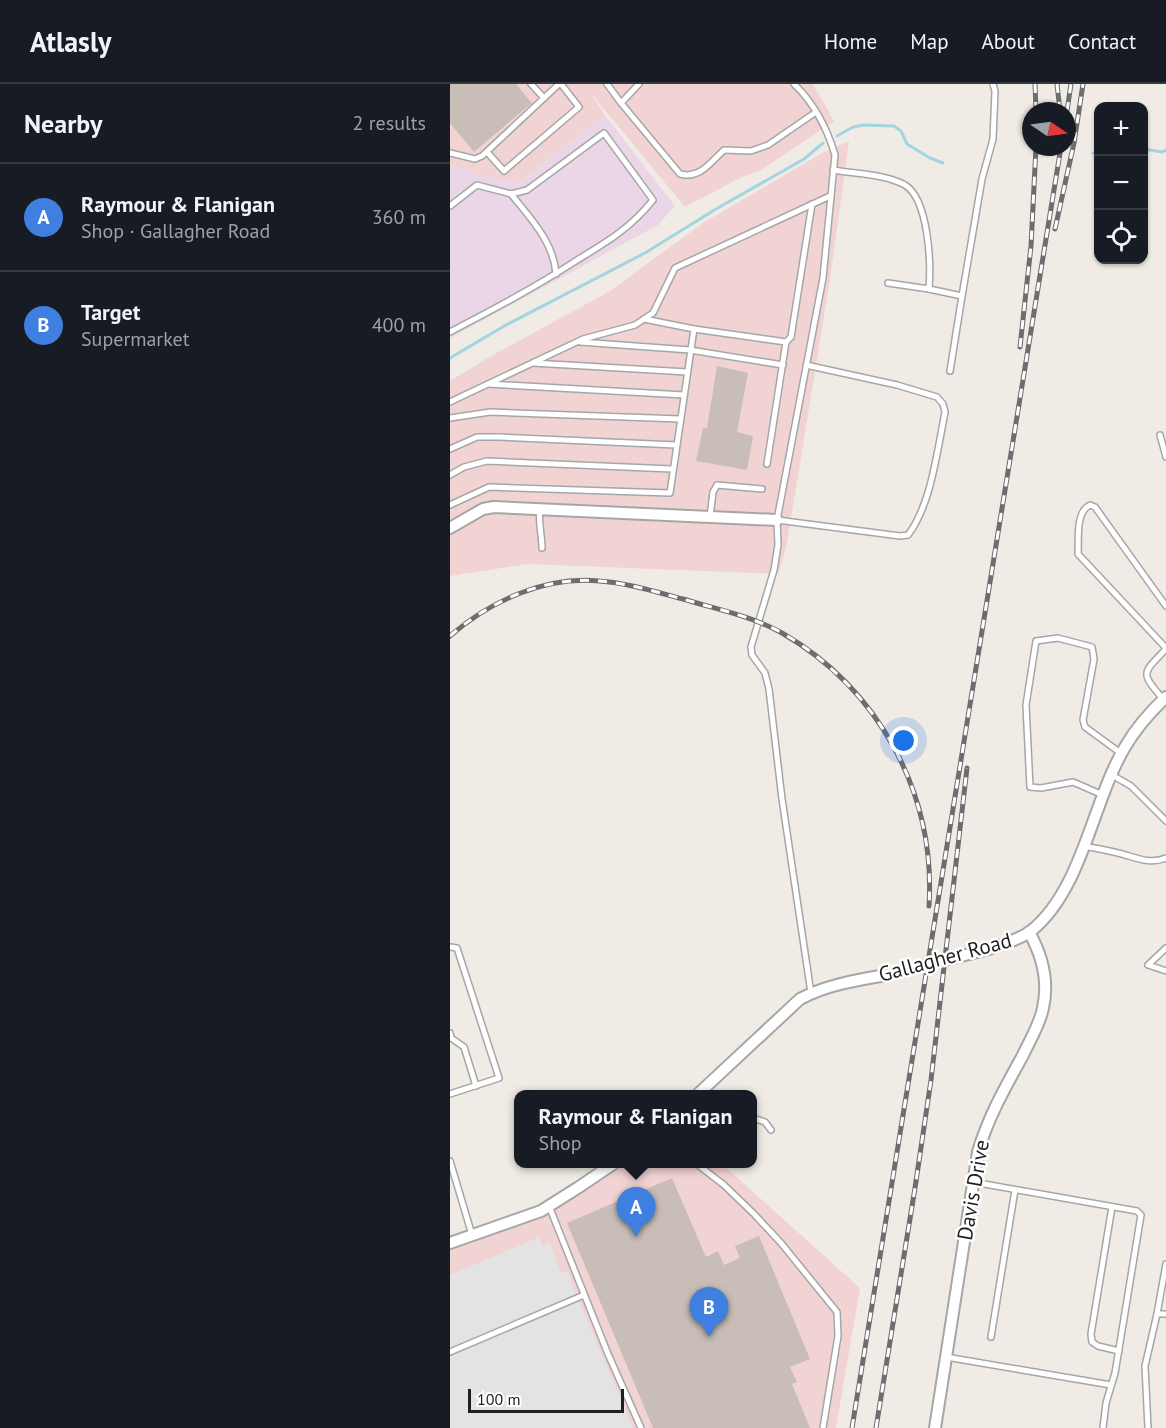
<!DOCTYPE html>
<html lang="en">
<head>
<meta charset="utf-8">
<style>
	body { margin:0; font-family:"PT Sans",sans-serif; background:#242831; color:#f1f3f6 }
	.controls { position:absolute; right:18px; top:18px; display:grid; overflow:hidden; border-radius:12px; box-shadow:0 2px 4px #0004 }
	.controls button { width:54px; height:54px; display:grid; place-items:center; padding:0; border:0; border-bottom:2px solid #363941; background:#171b24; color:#f1f3f6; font:30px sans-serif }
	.compass { position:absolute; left:572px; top:18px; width:54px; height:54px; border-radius:50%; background:#171b24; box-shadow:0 2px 4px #0004; rotate:103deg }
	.scale { position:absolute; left:18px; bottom:15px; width:156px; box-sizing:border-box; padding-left:6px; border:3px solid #1f1f1f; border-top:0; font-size:16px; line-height:21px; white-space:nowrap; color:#1f1f1f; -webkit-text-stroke:4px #fff; paint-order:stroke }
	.you { position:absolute; left:454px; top:657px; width:21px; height:21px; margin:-15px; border:4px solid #fff; border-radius:50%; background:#1a73e8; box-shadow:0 0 0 9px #1a73e833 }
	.badge { display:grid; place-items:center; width:39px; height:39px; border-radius:50%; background:#8c9099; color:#fff; font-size:20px; font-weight:700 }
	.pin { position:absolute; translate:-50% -50px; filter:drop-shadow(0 2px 3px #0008) }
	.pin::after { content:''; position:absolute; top:32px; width:21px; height:18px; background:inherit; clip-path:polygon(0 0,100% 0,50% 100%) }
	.popup { position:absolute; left:64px; top:1006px; width:243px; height:78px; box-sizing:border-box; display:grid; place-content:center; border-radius:12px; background:#171b24; filter:drop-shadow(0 2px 4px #0005); font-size:20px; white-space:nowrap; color:#9ea1a6 }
	.popup b { font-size:22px; color:#f1f3f6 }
	.popup::after { content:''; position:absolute; left:50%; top:100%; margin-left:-12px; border:12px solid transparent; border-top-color:#171b24 }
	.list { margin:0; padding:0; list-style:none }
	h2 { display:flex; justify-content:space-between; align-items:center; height:78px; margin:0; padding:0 24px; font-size:26px }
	h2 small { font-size:20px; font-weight:400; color:#9ea1a6 }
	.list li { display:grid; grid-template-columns:39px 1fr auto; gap:18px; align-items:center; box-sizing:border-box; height:108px; padding:0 24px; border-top:2px solid #363941 }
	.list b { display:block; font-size:22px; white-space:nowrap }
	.list p { margin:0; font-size:20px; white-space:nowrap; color:#9ea1a6 }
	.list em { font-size:20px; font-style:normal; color:#9ea1a6 }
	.icon { flex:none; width:33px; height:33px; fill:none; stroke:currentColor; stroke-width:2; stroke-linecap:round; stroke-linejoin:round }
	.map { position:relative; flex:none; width:716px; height:1344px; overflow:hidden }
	header { display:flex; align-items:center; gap:36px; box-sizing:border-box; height:84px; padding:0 30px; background:#171b24; border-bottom:2px solid #363941 }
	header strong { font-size:28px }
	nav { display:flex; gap:33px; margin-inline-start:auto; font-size:21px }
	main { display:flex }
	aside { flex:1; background:#171b24 }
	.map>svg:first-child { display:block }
	.commercial { fill:#f2d3d3 }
	.industrial { fill:#ead6e7 }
	.parking { fill:#e3e3e3 }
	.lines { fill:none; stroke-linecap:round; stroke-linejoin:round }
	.stream { stroke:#a2d5e1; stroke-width:3 }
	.building { fill:#c9beb7 }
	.service-casing { stroke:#a6a6a6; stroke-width:8 }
	.minor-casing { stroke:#a6a6a6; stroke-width:14 }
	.service { stroke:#fff; stroke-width:5 }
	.minor { stroke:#fff; stroke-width:10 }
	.rail-casing { stroke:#6d6d6d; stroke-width:5 }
	.rail { stroke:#fff; stroke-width:3; stroke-dasharray:9; stroke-linecap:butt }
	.minor-bridge-casing { stroke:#a6a6a6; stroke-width:14; stroke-linecap:butt }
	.minor-bridge { stroke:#fff; stroke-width:10 }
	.labels { text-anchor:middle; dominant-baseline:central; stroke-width:5; stroke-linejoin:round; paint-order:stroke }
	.street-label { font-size:21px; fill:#1f1f1f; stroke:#fff }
</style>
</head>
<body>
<header>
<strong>Atlasly</strong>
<nav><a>Home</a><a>Map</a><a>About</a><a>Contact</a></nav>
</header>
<main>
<aside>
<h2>Nearby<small>2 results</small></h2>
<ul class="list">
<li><span class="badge" style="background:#3f7fe0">A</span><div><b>Raymour &amp; Flanigan</b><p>Shop · Gallagher Road</p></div><em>360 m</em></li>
<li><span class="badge" style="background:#3f7fe0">B</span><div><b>Target</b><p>Supermarket</p></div><em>400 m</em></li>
</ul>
</aside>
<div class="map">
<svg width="716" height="1344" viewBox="0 0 716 1344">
	<rect width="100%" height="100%" fill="#f0ece5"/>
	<!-- commercial -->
	<g class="commercial">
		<polygon points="0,0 363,0 384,37 310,87 292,93 235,123 139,7 155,31 68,99 25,91 18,85 0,83"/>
		<polygon points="399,57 380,196 336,465 328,490 78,480 0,492 0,297 41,272 160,207 253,139 374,68"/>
		<polygon points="160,1080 272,1080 410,1204 386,1344 0,1344 0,1159 91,1127"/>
	</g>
	<!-- industrial -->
	<polygon class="industrial" points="155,31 225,122 208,141 0,254 0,83 18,85 25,91 70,98"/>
	<!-- parking -->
	<polygon class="parking" points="89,1153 92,1163 100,1159 111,1189 118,1187 125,1208 183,1344 0,1344 0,1191"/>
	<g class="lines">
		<!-- stream -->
		<g class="stream">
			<polyline points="387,52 403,43 413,41 444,42 451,47 457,60 480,74 493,79"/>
			<polyline points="694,65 712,68 716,66"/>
			<polyline points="643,69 648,68"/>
			<polyline points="0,274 56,241 195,169 266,125 354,75 373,59"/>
		</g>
	</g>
	<!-- building -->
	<g class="building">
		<polygon points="0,0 66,0 82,19 24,68 0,39"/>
		<polygon points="267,282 298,289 287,348 303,352 297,386 246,377 253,344 257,344"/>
		<polygon points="222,1094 256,1173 268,1167 274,1181 290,1174 285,1162 309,1152 360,1275 340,1283 347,1298 342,1300 360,1344 203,1344 117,1139"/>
	</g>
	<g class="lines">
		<defs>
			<g id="service">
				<polyline points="81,0 94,14"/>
				<polyline points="157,0 171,19 189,0"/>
				<path d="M344,0C364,19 377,44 385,71L373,194L327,436L328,461L324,486L301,563L302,571L315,589L319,605L332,715L361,909"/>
				<path d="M171,19L230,90C250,95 260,79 274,66L301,67L318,61L366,28"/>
				<polyline points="37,68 54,87 129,23 111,0"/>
				<polyline points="0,69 25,75 32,72 109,0"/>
				<path d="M383,86C405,90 435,90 455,101C479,116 481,180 479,205L512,212L500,287"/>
				<path d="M61,110C80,134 104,158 106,190"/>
				<path d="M0,122L27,101L61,110L77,106L154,49L203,116C180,145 155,159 124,178C84,204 42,226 0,248"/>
				<polyline points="438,199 479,205"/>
				<polyline points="512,212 532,95 543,55 545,7 543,0"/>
				<polyline points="244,245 336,258 341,253 362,120"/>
				<polyline points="130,258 240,266 333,281"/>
				<polyline points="83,279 237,288"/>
				<polyline points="38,300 234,311"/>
				<polyline points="0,318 133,255 185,241 203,229 225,184 380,112"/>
				<polyline points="0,334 40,328 230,335"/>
				<polyline points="710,351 716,373"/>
				<polyline points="0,365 27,353 49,353 226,361"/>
				<polyline points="317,380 336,258"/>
				<polyline points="0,391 14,383 37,377 222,385"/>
				<polyline points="0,421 39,403 220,409 244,245 194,235"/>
				<path d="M90,425C88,440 92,450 92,464"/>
				<polyline points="260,433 263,408 267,401 312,405"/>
				<path d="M327,436L450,452L458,451C480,422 486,374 493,339L495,328L493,320L487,313L447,301L356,281"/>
				<path d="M716,522L645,423L640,421C625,428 629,456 628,470L716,564"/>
				<path d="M713,615C690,588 692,590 716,565"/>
				<polyline points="662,691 681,702 716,737"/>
				<polyline points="653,711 623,698 591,704 580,703 576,621 586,557 608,554 642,563 644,575 633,636 635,643 672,670"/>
				<path d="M633,762C645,764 656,766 668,769C685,773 699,781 716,774"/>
				<polyline points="0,863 7,864 49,994 0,1010"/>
				<polyline points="716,864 698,881 716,887"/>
				<polyline points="0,949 1,954 14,963 26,1002"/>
				<polyline points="303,1034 315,1038 321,1046"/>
				<polyline points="0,1077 22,1151"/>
				<polyline points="247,1080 274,1101 304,1130 331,1159 387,1228 388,1252 373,1344"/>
				<polyline points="523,1098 687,1127 691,1131 665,1289 656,1319 653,1344"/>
				<polyline points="99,1122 158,1270 191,1344"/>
				<polyline points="662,1123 641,1250 642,1258 648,1262 669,1267"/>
				<polyline points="716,1180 707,1230 716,1230"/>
				<polyline points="541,1253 565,1106"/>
				<polyline points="0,1268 134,1211"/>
				<polyline points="496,1273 661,1301"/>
				<polyline points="698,1344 695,1282 707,1230"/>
			</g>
			<g id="minor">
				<polyline points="0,444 33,425 44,423 327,436"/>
				<path d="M539,865C553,860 569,856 581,847C633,805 642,718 675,663C686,644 700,628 716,613"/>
				<path d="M248,1010L350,915C376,901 407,896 436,891"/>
				<polyline points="0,1159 91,1127 129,1103 163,1080"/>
				<path d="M485,1344L528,1068C538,1033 556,1002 573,971C580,956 590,940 593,924C599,897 592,871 579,848"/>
			</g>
		</defs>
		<!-- service casing -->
		<use href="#service" class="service-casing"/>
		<!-- minor casing -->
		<use href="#minor" class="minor-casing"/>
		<!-- service -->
		<use href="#service" class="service"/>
		<!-- minor -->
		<use href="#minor" class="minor"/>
		<defs>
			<g id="rail">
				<polyline points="585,0 586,27"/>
				<polyline points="607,0 610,27"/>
				<polyline points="617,27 621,0"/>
				<polyline points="605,145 624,59 633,0"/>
				<polyline points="570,263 581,162 586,63"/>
				<path d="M0,552C40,517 95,492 149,497C178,499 206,508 233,515C266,525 302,532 332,549C429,605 486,710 479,822"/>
				<polyline points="402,1344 611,63"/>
				<polyline points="426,1344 465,1104 481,996 517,684"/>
			</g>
		</defs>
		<!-- rail casing -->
		<use href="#rail" class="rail-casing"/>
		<!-- rail -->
		<use href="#rail" class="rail"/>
		<defs>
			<polyline id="minor-bridge" points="436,891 539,865"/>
		</defs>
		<!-- minor-bridge casing -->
		<use href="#minor-bridge" class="minor-bridge-casing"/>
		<!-- minor-bridge -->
		<use href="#minor-bridge" class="minor-bridge"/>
	</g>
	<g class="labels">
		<!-- street labels -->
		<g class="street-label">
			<text transform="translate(495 873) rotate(-15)">Gallagher Road</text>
			<text transform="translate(523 1106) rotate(-80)">Davis Drive</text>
		</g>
	</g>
</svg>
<div class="controls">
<button>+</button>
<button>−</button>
<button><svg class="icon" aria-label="locate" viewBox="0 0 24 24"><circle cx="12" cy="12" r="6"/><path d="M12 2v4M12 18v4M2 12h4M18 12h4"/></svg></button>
</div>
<svg class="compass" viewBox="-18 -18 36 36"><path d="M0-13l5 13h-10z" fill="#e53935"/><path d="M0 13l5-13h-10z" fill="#9ea1a6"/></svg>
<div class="scale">100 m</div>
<div class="you"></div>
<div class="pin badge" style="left:186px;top:1153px;background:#3f7fe0">A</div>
<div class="popup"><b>Raymour &amp; Flanigan</b>Shop</div>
<div class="pin badge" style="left:259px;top:1253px;background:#3f7fe0">B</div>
</div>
</main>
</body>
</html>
